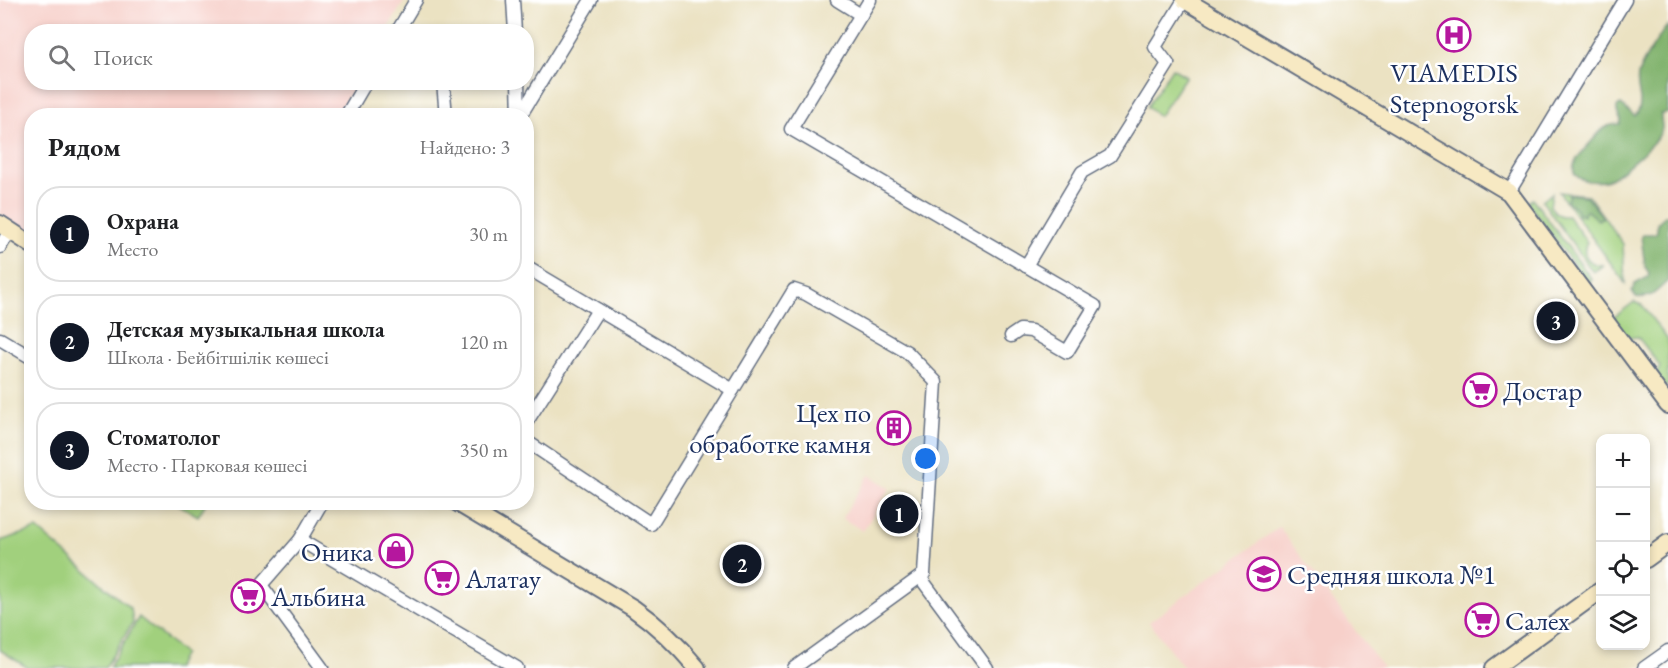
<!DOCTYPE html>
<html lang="ru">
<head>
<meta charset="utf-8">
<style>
	body { margin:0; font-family:"EB Garamond",serif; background:#f6f6f6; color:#202124 }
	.controls { position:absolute; right:18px; bottom:18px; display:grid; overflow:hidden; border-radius:12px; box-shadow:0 3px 9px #0003 }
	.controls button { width:54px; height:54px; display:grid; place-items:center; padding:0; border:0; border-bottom:2px solid #e0e0e0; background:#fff; color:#202124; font:30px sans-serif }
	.you { position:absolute; left:926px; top:459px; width:21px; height:21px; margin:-15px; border:4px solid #fff; border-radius:50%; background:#1a73e8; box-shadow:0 0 0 9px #1a73e833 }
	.badge { display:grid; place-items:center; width:39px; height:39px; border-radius:50%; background:#111827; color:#fff; font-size:20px; font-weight:700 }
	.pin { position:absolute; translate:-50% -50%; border:3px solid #fff; box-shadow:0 2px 6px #0006 }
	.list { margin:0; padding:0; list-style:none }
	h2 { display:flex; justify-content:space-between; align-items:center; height:78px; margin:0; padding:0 24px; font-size:26px }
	h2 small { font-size:20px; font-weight:400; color:#757577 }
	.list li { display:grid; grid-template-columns:39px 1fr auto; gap:18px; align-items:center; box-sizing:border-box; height:96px; margin:0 12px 12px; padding:0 12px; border:2px solid #e0e0e0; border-radius:24px }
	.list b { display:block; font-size:22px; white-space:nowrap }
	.list p { margin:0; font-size:20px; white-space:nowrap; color:#757577 }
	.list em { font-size:20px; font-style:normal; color:#757577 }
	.icon { flex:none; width:33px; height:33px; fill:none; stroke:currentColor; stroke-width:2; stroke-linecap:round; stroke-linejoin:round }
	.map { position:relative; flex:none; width:1668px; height:668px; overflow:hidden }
	.search { position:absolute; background:#fff; box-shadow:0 3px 9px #0003; left:24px; top:24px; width:510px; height:66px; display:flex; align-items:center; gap:15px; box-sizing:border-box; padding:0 21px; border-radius:24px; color:#757577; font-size:22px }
	.panel { position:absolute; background:#fff; box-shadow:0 3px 9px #0003; left:24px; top:108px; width:510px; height:402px; border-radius:24px }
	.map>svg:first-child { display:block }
	.built { fill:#f7d0ca }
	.green { fill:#a1d07d; stroke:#5e806e; stroke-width:1.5 }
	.forest { fill:#80b26c; stroke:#4e7065; stroke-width:1.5 }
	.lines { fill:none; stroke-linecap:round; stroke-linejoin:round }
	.street-casing { stroke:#646e81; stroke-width:15 }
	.secondary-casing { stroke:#646e81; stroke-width:20 }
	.street { stroke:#fff; stroke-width:12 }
	.secondary { stroke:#f7e9c3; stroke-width:16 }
	.labels { text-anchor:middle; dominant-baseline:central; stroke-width:5; stroke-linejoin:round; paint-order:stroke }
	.poi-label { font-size:27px; fill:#1b2f5e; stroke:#fff; text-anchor:start }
</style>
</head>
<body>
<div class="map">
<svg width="1668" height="668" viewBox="0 0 1668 668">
	<rect width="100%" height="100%" fill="#fff"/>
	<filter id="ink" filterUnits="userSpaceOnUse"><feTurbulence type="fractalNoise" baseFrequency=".0167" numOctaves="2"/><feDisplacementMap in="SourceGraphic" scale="12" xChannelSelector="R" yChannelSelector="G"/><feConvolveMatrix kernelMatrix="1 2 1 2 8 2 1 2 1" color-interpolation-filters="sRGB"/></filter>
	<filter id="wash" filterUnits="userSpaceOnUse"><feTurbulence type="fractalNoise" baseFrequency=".008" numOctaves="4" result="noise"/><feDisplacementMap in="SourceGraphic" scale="24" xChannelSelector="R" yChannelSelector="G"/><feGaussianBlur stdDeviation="1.35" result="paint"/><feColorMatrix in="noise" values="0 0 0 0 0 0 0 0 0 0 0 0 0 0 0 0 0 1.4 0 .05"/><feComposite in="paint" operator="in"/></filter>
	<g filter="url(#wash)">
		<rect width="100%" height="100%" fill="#ebe2c2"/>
		<!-- built -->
		<g class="built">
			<polygon points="0,0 405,0 386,31 32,32 32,82 356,83 336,115 32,116 31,233 0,214"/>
			<polygon points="869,475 890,488 863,531 842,518"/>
			<polygon points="1279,527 1383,668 1184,668 1149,622"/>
		</g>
		<!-- green -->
		<g class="green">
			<polygon points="1172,68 1186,76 1159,116 1147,107"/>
			<polygon points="1559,192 1588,195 1623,244 1625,283"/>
			<path d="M1552,193L1550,206C1556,214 1559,217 1568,216L1587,242C1580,255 1590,266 1604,265L1593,272L1542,201Z"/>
			<polygon points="1533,199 1592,280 1588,284 1528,203"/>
			<polygon points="1634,302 1642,305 1668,340 1668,386 1663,386 1656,376 1660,366 1638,337 1627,338 1613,318"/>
			<polygon points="176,503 206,502 206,503 198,516"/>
			<polygon points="37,529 131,609 133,622 105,668 28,668 0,650 0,541"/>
			<polygon points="139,617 184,654 176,668 109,668"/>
		</g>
		<!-- forest -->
		<g class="forest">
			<path d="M1668,25V113L1661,114C1660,121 1664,126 1661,132C1657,142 1620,174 1610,179C1600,184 1569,183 1574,165C1577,157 1585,148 1591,142C1601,131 1604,124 1620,124L1621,120L1617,112V107L1621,105L1635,116C1646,103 1635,90 1638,75C1640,65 1661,33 1668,25Z"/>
			<polygon points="1569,194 1586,196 1603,217 1598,220 1587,211 1584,213 1584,216 1578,214 1576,209 1567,201"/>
			<path d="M1666,215H1668V281C1657,290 1652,300 1636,297L1632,291L1635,284L1648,277L1649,273L1645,267L1641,236L1644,234H1655L1657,231V223Z"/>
		</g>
	</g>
	<g filter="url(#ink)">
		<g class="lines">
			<defs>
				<g id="street">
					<polyline points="513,0 515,32"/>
					<polyline points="837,0 861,15"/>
					<polyline points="870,0 791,129 1095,306 1067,352 1031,331 1020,330 1011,336"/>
					<polyline points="397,32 416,0"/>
					<polyline points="443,82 446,116"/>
					<polyline points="518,82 519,116"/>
					<polyline points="346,116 366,82"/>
					<polyline points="520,116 591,0"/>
					<polyline points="1509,192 1625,0"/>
					<polyline points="0,247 10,231"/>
					<polyline points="1026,266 1082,172 1110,156 1168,64 1155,47 1184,0"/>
					<polyline points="526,267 733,390"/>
					<polyline points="0,339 32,358"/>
					<polyline points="526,423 598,310"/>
					<polyline points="526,441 651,524 794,290 806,294 907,352 936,382 924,574 794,668"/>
					<polyline points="322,502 300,540 517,668"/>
					<polyline points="300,540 261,585 322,668"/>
					<polyline points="920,577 987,668"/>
					<polyline points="1644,668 1668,651"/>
				</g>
				<g id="secondary">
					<polyline points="1185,0 1509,192 1668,405"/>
					<polyline points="0,224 32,245"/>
					<path d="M456,502L633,608C657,625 678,645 697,668"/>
					<polyline points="1646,559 1668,543"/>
					<polyline points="1494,668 1600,591"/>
				</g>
			</defs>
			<!-- street casing -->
			<use href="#street" class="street-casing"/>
			<!-- secondary casing -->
			<use href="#secondary" class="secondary-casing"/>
			<!-- street -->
			<use href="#street" class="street"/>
			<!-- secondary -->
			<use href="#secondary" class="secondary"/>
		</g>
	</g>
	<!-- icons -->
	<defs>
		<symbol id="hospital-ring" viewBox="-11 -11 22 22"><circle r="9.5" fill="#fff" stroke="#b5179e" stroke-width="1.5"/><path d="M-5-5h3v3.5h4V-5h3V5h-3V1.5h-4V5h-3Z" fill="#b5179e"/></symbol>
		<symbol id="supermarket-ring" viewBox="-11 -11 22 22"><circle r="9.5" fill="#fff" stroke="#b5179e" stroke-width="1.5"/><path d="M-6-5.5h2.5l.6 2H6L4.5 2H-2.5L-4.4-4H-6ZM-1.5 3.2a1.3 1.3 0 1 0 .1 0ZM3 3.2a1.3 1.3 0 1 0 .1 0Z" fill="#b5179e"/></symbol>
		<symbol id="building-ring" viewBox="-11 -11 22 22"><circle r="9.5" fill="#fff" stroke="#b5179e" stroke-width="1.5"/><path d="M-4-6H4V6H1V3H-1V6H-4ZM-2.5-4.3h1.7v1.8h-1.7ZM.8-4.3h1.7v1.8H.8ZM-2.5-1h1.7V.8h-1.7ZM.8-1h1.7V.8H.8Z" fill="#b5179e"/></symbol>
		<symbol id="shop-ring" viewBox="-11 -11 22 22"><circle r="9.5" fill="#fff" stroke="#b5179e" stroke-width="1.5"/><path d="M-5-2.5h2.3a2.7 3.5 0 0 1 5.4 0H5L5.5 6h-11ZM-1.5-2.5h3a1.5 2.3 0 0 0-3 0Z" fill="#b5179e"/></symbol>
		<symbol id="school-ring" viewBox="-11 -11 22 22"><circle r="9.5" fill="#fff" stroke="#b5179e" stroke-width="1.5"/><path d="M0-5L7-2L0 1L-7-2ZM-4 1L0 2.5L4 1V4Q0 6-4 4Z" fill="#b5179e"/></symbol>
	</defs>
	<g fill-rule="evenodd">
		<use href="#hospital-ring" x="1435" y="16" width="38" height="38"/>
		<use href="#supermarket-ring" x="1461" y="371" width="38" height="38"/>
		<use href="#building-ring" x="875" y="409" width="38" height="38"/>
		<use href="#shop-ring" x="377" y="532" width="38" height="38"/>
		<use href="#school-ring" x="1245" y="555" width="38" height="38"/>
		<use href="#supermarket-ring" x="423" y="559" width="38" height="38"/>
		<use href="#supermarket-ring" x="229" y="577" width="38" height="38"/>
		<use href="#supermarket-ring" x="1463" y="601" width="38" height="38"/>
	</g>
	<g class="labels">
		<!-- poi labels -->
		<g class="poi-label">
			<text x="1454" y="72" text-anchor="middle">VIAMEDIS<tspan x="1454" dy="31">Stepnogorsk</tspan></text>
			<text x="1503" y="390">Достар</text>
			<text x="871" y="412" text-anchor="end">Цех по<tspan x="871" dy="31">обработке камня</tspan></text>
			<text x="373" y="551" text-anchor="end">Оника</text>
			<text x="1287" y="574">Средняя школа №1</text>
			<text x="465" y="578">Алатау</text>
			<text x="271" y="596">Альбина</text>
			<text x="1505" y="620">Салех</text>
		</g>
	</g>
</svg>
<div class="controls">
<button>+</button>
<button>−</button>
<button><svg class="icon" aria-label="locate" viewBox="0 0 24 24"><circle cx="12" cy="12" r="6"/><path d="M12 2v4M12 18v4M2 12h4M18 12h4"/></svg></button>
<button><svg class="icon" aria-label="layers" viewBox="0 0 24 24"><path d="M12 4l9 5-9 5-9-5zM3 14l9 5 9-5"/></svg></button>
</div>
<div class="you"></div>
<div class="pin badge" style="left:899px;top:514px">1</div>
<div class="pin badge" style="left:742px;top:564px">2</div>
<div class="pin badge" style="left:1556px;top:321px">3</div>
<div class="search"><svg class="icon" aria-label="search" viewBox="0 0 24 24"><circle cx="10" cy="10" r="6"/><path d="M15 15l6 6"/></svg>Поиск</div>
<section class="panel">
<h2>Рядом<small>Найдено: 3</small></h2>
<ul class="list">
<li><span class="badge">1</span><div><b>Охрана</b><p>Место</p></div><em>30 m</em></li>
<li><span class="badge">2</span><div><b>Детская музыкальная школа</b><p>Школа · Бейбітшілік көшесі</p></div><em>120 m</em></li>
<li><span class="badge">3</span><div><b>Стоматолог</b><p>Место · Парковая көшесі</p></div><em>350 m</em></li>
</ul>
</section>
</div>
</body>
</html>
